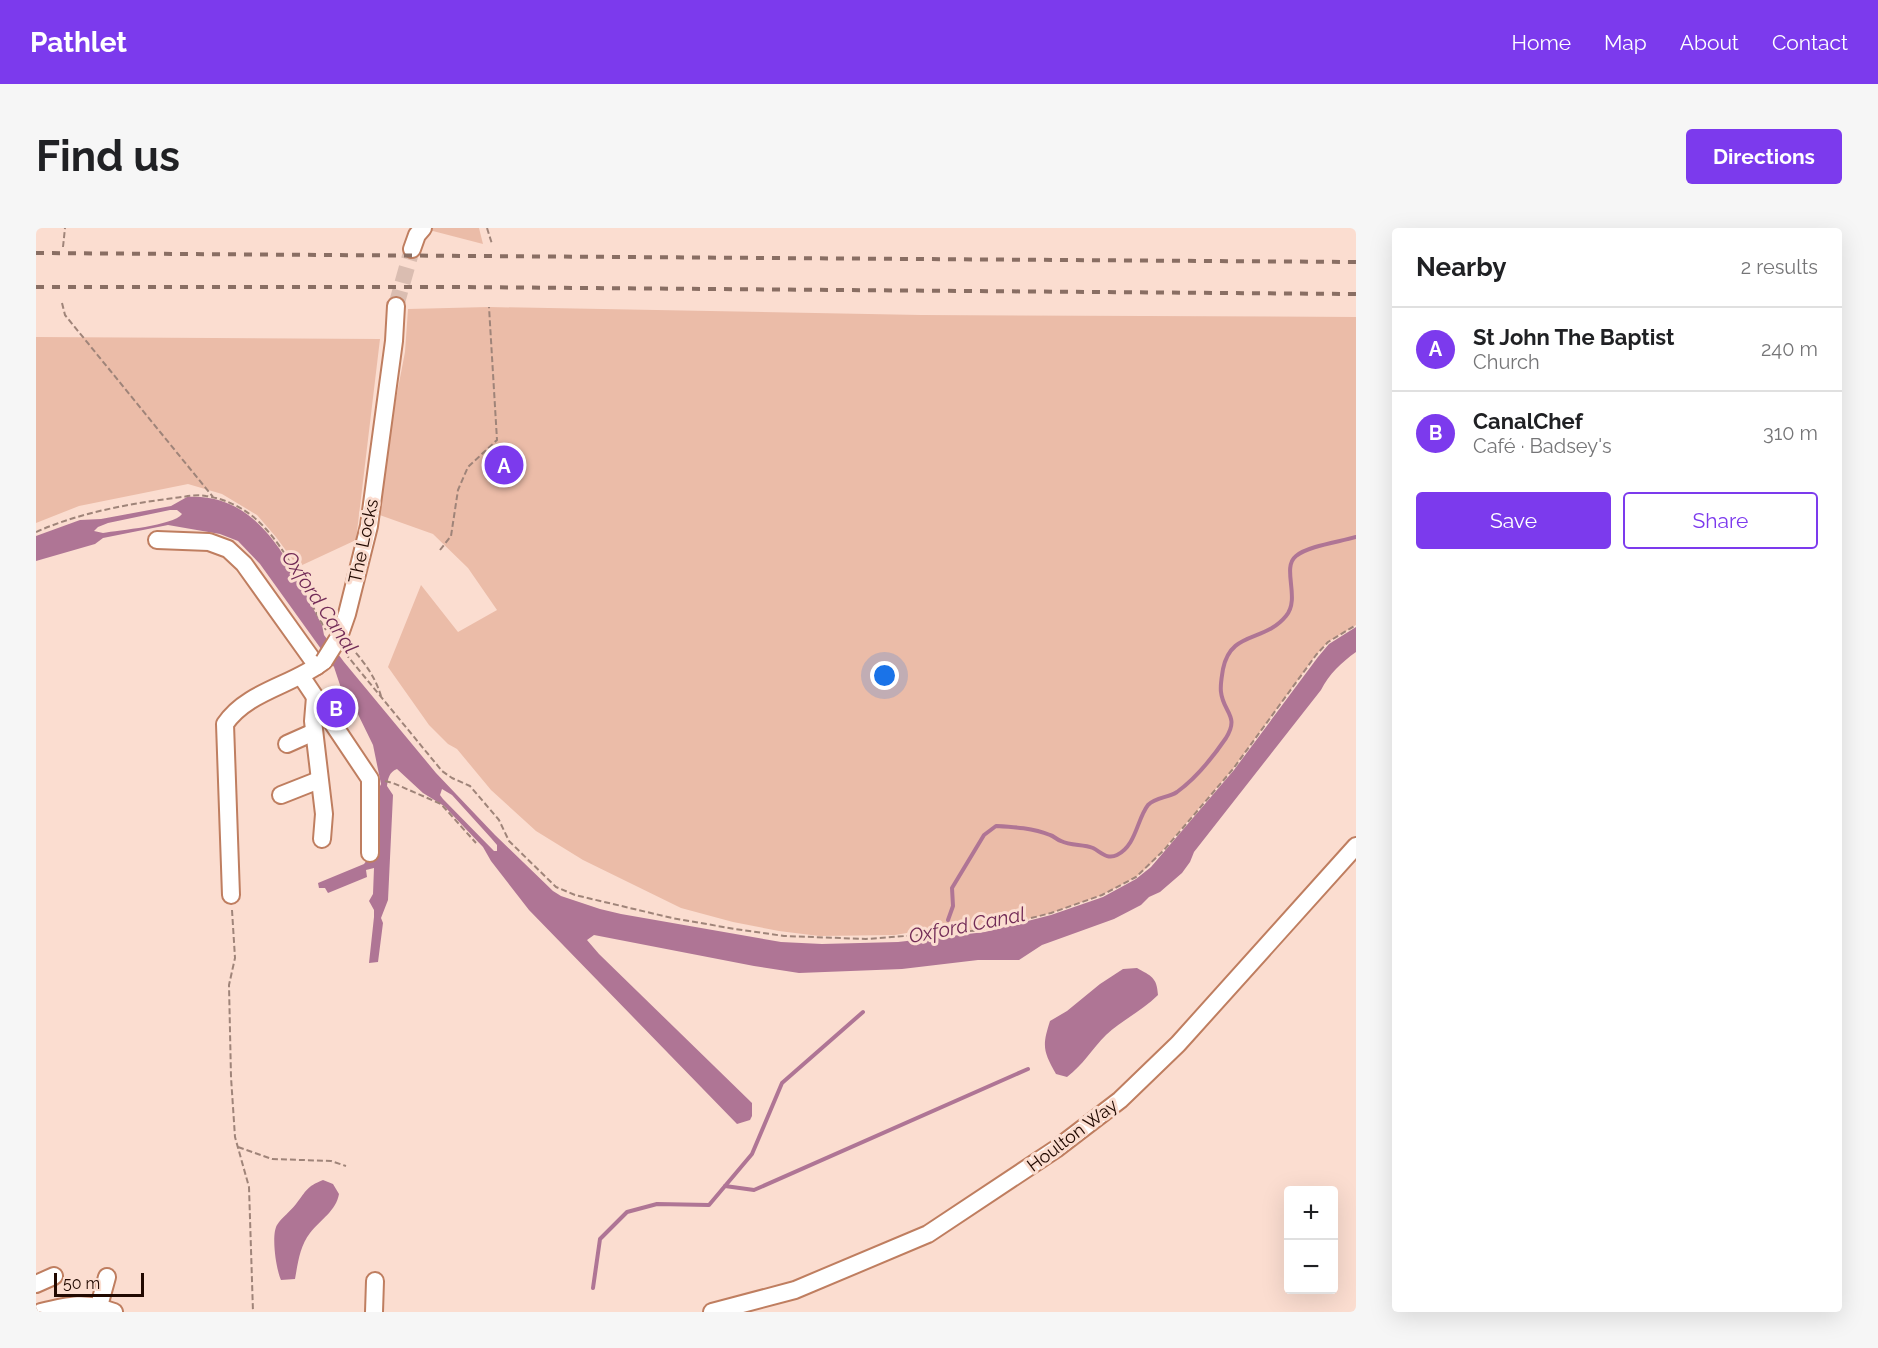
<!DOCTYPE html>
<html lang="en">
<head>
<meta charset="utf-8">
<style>
	body { margin:0; font-family:Raleway,sans-serif; background:#f6f6f6; color:#202124 }
	.controls { position:absolute; right:18px; bottom:18px; display:grid; overflow:hidden; border-radius:6px; box-shadow:0 6px 24px #0002 }
	.controls button { width:54px; height:54px; display:grid; place-items:center; padding:0; border:0; border-bottom:2px solid #e0e0e0; background:#fff; color:#202124; font:30px sans-serif }
	.scale { position:absolute; left:18px; bottom:15px; width:90px; box-sizing:border-box; padding-left:6px; border:3px solid #210901; border-top:0; font-size:16px; line-height:21px; white-space:nowrap; color:#210901; -webkit-text-stroke:4px #fbddd0; paint-order:stroke }
	.you { position:absolute; left:849px; top:448px; width:21px; height:21px; margin:-15px; border:4px solid #fff; border-radius:50%; background:#1a73e8; box-shadow:0 0 0 9px #1a73e833 }
	.badge { display:grid; place-items:center; width:39px; height:39px; border-radius:50%; background:#7c3aed; color:#fff; font-size:20px; font-weight:700 }
	.pin { position:absolute; translate:-50% -50%; border:3px solid #fff; box-shadow:0 2px 6px #0006 }
	.list { margin:0; padding:0; list-style:none }
	h2 { display:flex; justify-content:space-between; align-items:center; height:78px; margin:0; padding:0 24px; font-size:26px }
	h2 small { font-size:20px; font-weight:400; color:#757577 }
	.list li { display:grid; grid-template-columns:39px 1fr auto; gap:18px; align-items:center; box-sizing:border-box; height:84px; padding:0 24px; border-top:2px solid #e0e0e0 }
	.list b { display:block; font-size:22px; white-space:nowrap }
	.list p { margin:0; font-size:20px; white-space:nowrap; color:#757577 }
	.list em { font-size:20px; font-style:normal; color:#757577 }
	.actions { display:flex; gap:12px; padding:18px 24px }
	.actions a { flex:1; padding:14px 0; border:2px solid #7c3aed; border-radius:6px; text-align:center; font-size:21px; color:#7c3aed }
	.actions .main { background:#7c3aed; color:#fff }
	.map { position:relative; flex:none; width:1320px; height:1084px; overflow:hidden; border-radius:6px }
	header { display:flex; align-items:center; gap:36px; box-sizing:border-box; height:84px; padding:0 30px; background:#7c3aed; color:#fff }
	header strong { font-size:28px }
	nav { display:flex; gap:33px; margin-inline-start:auto; font-size:21px }
	.intro { display:flex; align-items:center; justify-content:space-between; box-sizing:border-box; height:144px; padding:0 36px }
	h1 { margin:0; font-size:42px }
	.button { padding:15px 27px; border-radius:6px; background:#7c3aed; color:#fff; font-size:21px; font-weight:700 }
	main { display:flex; gap:36px; padding:0 36px }
	aside { flex:1; background:#fff; border-radius:6px; box-shadow:0 6px 24px #0002 }
	.map>svg:first-child { display:block }
	.green { fill:#ebbca8 }
	.water { fill:#af7595; fill-rule:evenodd }
	.lines { fill:none; stroke-linecap:round; stroke-linejoin:round }
	.stream { stroke:#af7595; stroke-width:4 }
	.minor-tunnel { stroke:#dabdb1; stroke-width:16; stroke-dasharray:16 8; stroke-linecap:butt }
	.minor-casing { stroke:#bf7e60; stroke-width:20 }
	.path { stroke:#9f8479; stroke-width:2; stroke-dasharray:6 3; stroke-linecap:butt }
	.minor { stroke:#fff; stroke-width:16 }
	.rail { stroke:#896e63; stroke-width:4; stroke-dasharray:8 8; stroke-linecap:butt }
	.minor-bridge-casing { stroke:#bf7e60; stroke-width:20; stroke-linecap:butt }
	.minor-bridge { stroke:#fff; stroke-width:16 }
	.labels { text-anchor:middle; dominant-baseline:central; stroke-width:6; stroke-linejoin:round; paint-order:stroke }
	.street-label { font-size:18px; fill:#210901; stroke:#fbddd0 }
	.water-label { font-size:20px; font-style:italic; fill:#722b57; stroke:#fbddd0 }
</style>
</head>
<body>
<header>
<strong>Pathlet</strong>
<nav><a>Home</a><a>Map</a><a>About</a><a>Contact</a></nav>
</header>
<div class="intro"><h1>Find us</h1><a class="button">Directions</a></div>
<main>
<div class="map">
<svg width="1320" height="1084" viewBox="0 0 1320 1084">
	<rect width="100%" height="100%" fill="#fbddd0"/>
	<!-- green -->
	<g class="green">
		<polygon points="395,0 443,0 447,16 393,2"/>
		<polygon points="453,79 885,87 1320,89 1320,397 1292,414 1280,427 1197,541 1114,637 1100,649 1066,667 1015,685 948,702 894,701 859,707 783,708 743,703 697,694 645,680 547,632 500,603 455,562 421,521 412,516 393,497 352,439 385,357 422,404 461,382 432,340 397,306 338,285 369,124 372,81"/>
		<polygon points="0,109 344,111 320,312 262,339 240,309 221,287 186,266 152,256 43,278 0,295"/>
	</g>
	<!-- water -->
	<g class="water">
		<path d="M151,269C227,264 256,342 286,397L288,407L308,434L400,545L459,607L517,663L525,668L564,681L585,686L745,714L786,716L862,714L949,704L1015,687L1067,669L1100,651L1115,639L1198,542L1282,429L1293,416L1320,399V424C1306,434 1293,446 1285,462L1158,624L1154,634L1146,645L1124,664L1113,669L1105,677L1078,691L1006,717L983,732H942L866,741L763,745L718,738L558,707L551,712L563,726L716,875V888L714,892L701,896L493,682L455,633L447,619L408,578L387,565L361,541C353,544 352,551 351,558L357,567L352,672L345,690L347,695L342,734L333,735L338,689V682L333,673L337,666L338,640L330,642L331,649L292,665L289,660H283L282,655L328,636L334,628L340,566L345,556L337,517L316,474L305,460L298,439L224,336L202,313L184,306L132,297L67,310L59,316L0,333V308L44,292L65,291L135,278ZM134,282H141L146,286C137,298 83,302 67,305L58,303L62,299L72,295ZM406,561L416,567L455,610L461,617V623H458L407,571L404,567Z"/>
		<path d="M1101,740C1115,748 1121,749 1122,767C1106,783 1086,792 1070,807C1056,821 1047,837 1031,849L1020,846C1007,823 1006,818 1014,793L1031,783L1064,756L1087,741Z"/>
		<path d="M287,952L297,956L303,966C300,983 285,991 274,1005C264,1018 262,1034 259,1051L245,1052C240,1041 235,1007 241,997C246,989 255,983 260,976C271,962 270,959 287,952Z"/>
	</g>
	<g class="lines">
		<!-- stream -->
		<g class="stream">
			<path d="M912,692L917,678L916,660L948,607L960,598C978,599 997,600 1014,607C1018,608 1021,612 1025,613C1035,618 1047,616 1057,620C1065,624 1071,632 1081,627C1100,618 1101,591 1112,577C1120,569 1132,570 1141,564C1159,551 1177,529 1190,510C1204,488 1187,484 1185,464C1184,457 1186,448 1187,441C1195,402 1228,415 1250,388C1265,370 1245,340 1260,328C1272,318 1303,314 1320,309"/>
			<polyline points="689,958 718,962 992,841"/>
			<polyline points="557,1060 564,1011 591,984 621,976 673,977 716,926 746,855 827,784"/>
		</g>
		<!-- minor-tunnel -->
		<polyline class="minor-tunnel" points="360,78 376,21"/>
		<defs>
			<g id="minor">
				<polyline points="376,21 381,7 387,0"/>
				<polyline points="121,312 173,314 192,321 208,336 281,438"/>
				<polyline points="303,409 311,386 333,298 358,113 360,78"/>
				<polyline points="265,448 334,551 334,625"/>
				<polyline points="279,469 277,493 288,586 286,611"/>
				<polyline points="251,516 278,504"/>
				<polyline points="245,567 283,552"/>
				<path d="M195,667L189,496C211,463 258,457 288,433"/>
				<polyline points="0,1056 18,1048"/>
				<polyline points="63,1078 71,1049"/>
				<path d="M5,1084C33,1077 50,1073 78,1084"/>
				<polyline points="338,1084 339,1053"/>
				<polyline points="676,1084 759,1062 892,1006 1020,921 1084,872 1142,816 1320,618"/>
			</g>
		</defs>
		<!-- minor casing -->
		<use href="#minor" class="minor-casing"/>
		<!-- path -->
		<g class="path">
			<polyline points="451,0 456,16"/>
			<polyline points="27,19 29,0"/>
			<polyline points="26,75 29,87 177,269"/>
			<path d="M0,304C43,285 91,276 138,270C149,269 159,266 170,268C192,271 214,283 229,300C257,330 269,368 290,402"/>
			<polyline points="404,322 415,308 422,262 432,239 461,212 453,79"/>
			<path d="M314,418C328,434 339,448 345,468"/>
			<polyline points="309,425 406,543 416,550 434,558 463,592 473,613 520,659 539,667 636,690 699,701 748,708 830,711 948,702 1015,685 1066,667 1100,649 1128,622 1197,541 1280,427 1292,414 1320,397"/>
			<polyline points="349,553 357,555 405,576 440,615"/>
			<polyline points="196,682 199,730 193,757 195,849 199,909 213,959 217,1084"/>
			<polyline points="202,919 236,931 295,933 310,938"/>
		</g>
		<!-- minor -->
		<use href="#minor" class="minor"/>
		<!-- rail -->
		<g class="rail">
			<polyline points="0,25 1320,34"/>
			<polyline points="0,59 417,59 1320,66"/>
		</g>
		<defs>
			<polyline id="minor-bridge" points="288,433 303,409"/>
		</defs>
		<!-- minor-bridge casing -->
		<use href="#minor-bridge" class="minor-bridge-casing"/>
		<!-- minor-bridge -->
		<use href="#minor-bridge" class="minor-bridge"/>
	</g>
	<g class="labels">
		<!-- street labels -->
		<g class="street-label">
			<text transform="translate(327 313) rotate(-78)">The Locks</text>
			<text transform="translate(1036 907) rotate(-37)">Houlton Way</text>
		</g>
		<!-- water labels -->
		<g class="water-label">
			<text transform="translate(284 374) rotate(56)">Oxford Canal</text>
			<text transform="translate(931 697) rotate(-11)">Oxford Canal</text>
		</g>
	</g>
</svg>
<div class="controls">
<button>+</button>
<button>−</button>
</div>
<div class="scale">50 m</div>
<div class="you"></div>
<div class="pin badge" style="left:468px;top:237px">A</div>
<div class="pin badge" style="left:300px;top:480px">B</div>
</div>
<aside>
<h2>Nearby<small>2 results</small></h2>
<ul class="list">
<li><span class="badge">A</span><div><b>St John The Baptist</b><p>Church</p></div><em>240 m</em></li>
<li><span class="badge">B</span><div><b>CanalChef</b><p>Café · Badsey's</p></div><em>310 m</em></li>
</ul>
<div class="actions"><a class="main">Save</a><a>Share</a></div>
</aside>
</main>
</body>
</html>
